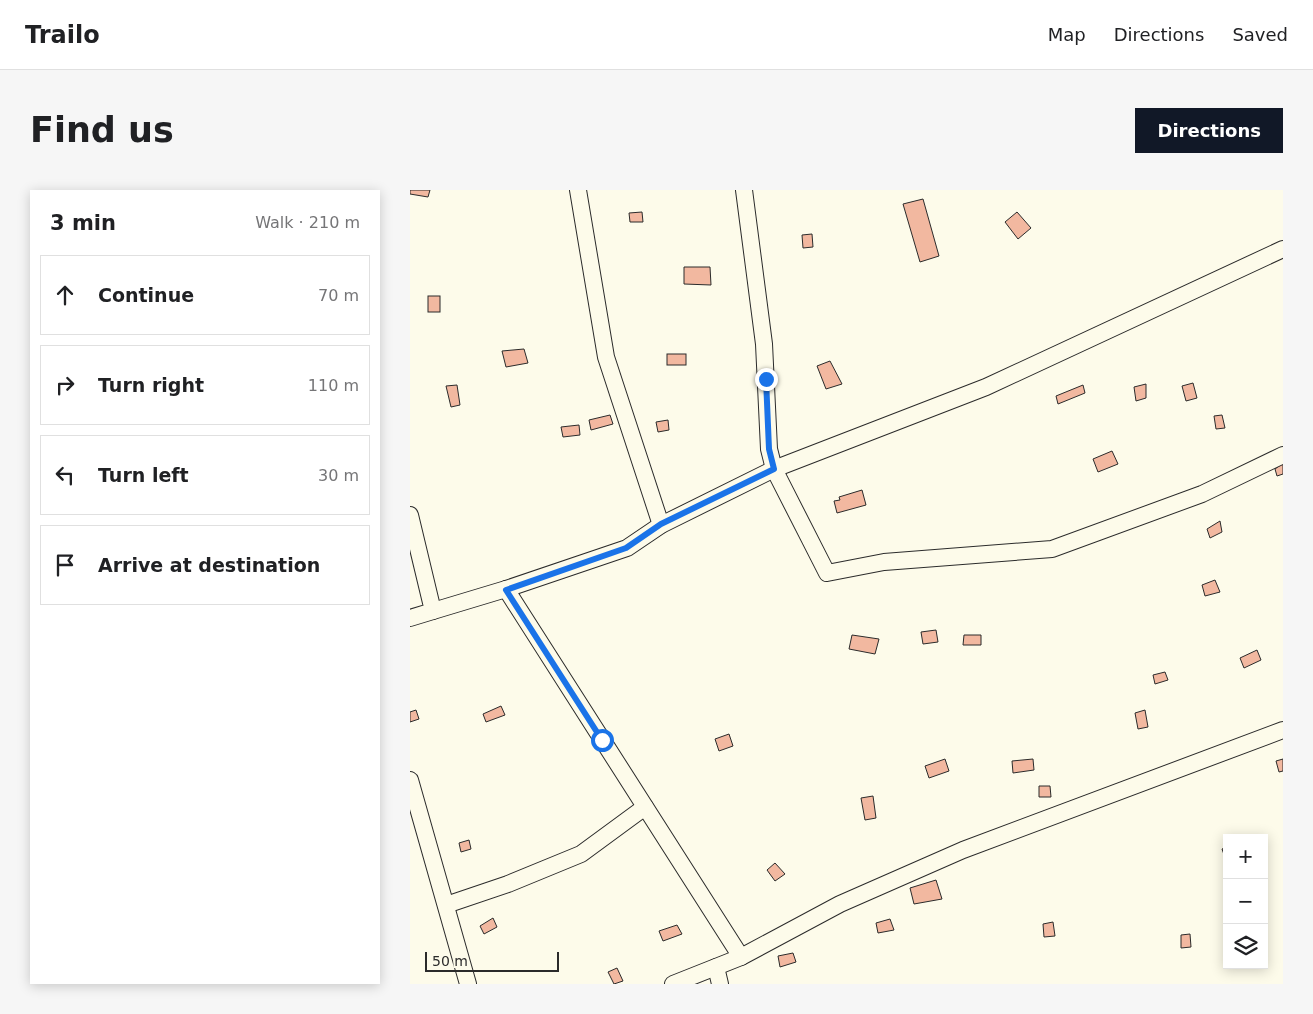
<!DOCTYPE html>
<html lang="en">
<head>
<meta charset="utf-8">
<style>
	body { margin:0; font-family:"DejaVu Sans",sans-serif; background:#f6f6f6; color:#202124 }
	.controls { position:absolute; right:15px; bottom:15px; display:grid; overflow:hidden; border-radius:0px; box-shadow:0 2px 12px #0003 }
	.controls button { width:45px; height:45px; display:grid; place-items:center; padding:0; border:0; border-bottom:1px solid #e0e0e0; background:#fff; color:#202124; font:25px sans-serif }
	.scale { position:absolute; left:15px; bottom:12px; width:134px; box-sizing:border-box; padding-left:5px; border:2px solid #2b2b2b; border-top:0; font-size:14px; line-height:18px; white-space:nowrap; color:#2b2b2b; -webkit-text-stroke:4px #fdfbea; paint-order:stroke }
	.stop { position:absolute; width:15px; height:15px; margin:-11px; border:4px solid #1a73e8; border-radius:50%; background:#fff }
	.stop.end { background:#1a73e8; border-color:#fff; box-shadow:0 1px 5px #0008 }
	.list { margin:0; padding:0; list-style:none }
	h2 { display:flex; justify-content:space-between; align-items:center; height:65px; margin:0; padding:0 20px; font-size:21px }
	h2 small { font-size:16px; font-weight:400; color:#757577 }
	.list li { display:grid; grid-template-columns:32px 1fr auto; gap:15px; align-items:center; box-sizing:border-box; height:80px; margin:0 10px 10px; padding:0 10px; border:1px solid #e0e0e0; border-radius:0px }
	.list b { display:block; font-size:19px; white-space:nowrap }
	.list em { font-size:16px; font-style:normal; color:#757577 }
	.icon { flex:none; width:28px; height:28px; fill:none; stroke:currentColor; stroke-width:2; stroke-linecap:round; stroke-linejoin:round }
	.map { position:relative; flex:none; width:873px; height:794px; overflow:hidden; border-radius:0px }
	header { display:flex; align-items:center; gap:30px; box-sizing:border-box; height:70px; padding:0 25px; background:#fff; border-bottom:1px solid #e0e0e0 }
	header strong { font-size:24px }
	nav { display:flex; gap:28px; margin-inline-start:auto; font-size:18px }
	.intro { display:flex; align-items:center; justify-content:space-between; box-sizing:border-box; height:120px; padding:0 30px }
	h1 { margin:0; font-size:35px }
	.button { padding:12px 22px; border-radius:0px; background:#111827; color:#fff; font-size:18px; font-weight:700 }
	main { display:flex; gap:30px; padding:0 30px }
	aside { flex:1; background:#fff; border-radius:0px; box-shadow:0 2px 12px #0003 }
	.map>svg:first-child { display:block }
	.building { fill:#f2b8a0; stroke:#2b2b2b }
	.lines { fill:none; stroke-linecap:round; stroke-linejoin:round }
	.minor-casing { stroke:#2b2b2b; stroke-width:18 }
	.minor { stroke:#fdfbea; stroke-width:16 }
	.route { stroke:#1a73e8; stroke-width:6 }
</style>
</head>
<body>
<header>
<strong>Trailo</strong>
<nav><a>Map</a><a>Directions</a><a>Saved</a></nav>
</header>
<div class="intro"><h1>Find us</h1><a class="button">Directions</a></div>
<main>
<aside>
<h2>3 min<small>Walk · 210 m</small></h2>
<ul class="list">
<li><svg class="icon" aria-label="ahead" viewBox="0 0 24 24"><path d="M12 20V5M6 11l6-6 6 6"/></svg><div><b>Continue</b></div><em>70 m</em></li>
<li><svg class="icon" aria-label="right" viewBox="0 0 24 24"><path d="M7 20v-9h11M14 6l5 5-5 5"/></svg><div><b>Turn right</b></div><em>110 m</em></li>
<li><svg class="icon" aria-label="left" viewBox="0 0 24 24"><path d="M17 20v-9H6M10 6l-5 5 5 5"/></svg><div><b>Turn left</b></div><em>30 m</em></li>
<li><svg class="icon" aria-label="arrive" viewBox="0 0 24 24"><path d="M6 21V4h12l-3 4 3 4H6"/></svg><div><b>Arrive at destination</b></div></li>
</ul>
</aside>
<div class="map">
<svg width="873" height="794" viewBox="0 0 873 794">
	<rect width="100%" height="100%" fill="#fdfbea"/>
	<!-- building -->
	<g class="building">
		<polygon points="0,0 20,0 18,7 0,4"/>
		<polygon points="513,9 529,66 510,72 493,14"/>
		<polygon points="232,22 233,32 220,32 219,23"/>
		<polygon points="607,22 621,38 608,49 595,32"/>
		<polygon points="402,44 403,57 393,58 392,45"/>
		<polygon points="274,77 300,77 301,95 274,94"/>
		<rect x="18" y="106" width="12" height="16"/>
		<polygon points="114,159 118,173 96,177 92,161"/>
		<rect x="257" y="164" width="19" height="11"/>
		<polygon points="420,171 432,194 416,199 407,176"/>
		<polygon points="783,193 787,208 776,211 772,196"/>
		<polygon points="736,194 736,208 726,211 724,197"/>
		<polygon points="47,195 50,215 41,217 36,196"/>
		<polygon points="673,195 675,203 648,214 646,206"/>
		<polygon points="200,225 203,234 181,240 179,230"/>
		<polygon points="812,225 815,238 806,239 804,226"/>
		<polygon points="258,230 259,240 248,242 246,232"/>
		<polygon points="169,235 170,245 153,247 151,237"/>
		<polygon points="702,261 708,274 688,282 683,269"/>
		<polygon points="873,273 873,284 867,286 865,279"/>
		<polygon points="452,300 456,315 427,323 424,311 430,310 429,307"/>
		<polygon points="810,331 812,342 800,348 797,339"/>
		<polygon points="805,390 810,402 795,406 792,395"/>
		<polygon points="526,440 528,452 513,454 511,442"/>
		<polygon points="442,445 469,449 465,464 439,459"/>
		<polygon points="554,445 571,445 571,455 553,455"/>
		<polygon points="847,460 851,470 834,478 830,468"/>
		<polygon points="755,482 758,490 745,494 743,485"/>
		<polygon points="91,516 95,525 76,532 73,524"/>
		<polygon points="6,520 9,529 0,532 0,522"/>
		<polygon points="735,520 738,537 728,539 725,523"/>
		<polygon points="319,544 323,556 309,561 305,549"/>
		<polygon points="535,569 539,581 519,588 515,576"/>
		<polygon points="623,569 624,580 603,583 602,571"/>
		<polygon points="873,569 873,581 869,582 866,571"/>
		<polygon points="629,596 640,596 641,607 629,607"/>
		<polygon points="463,606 466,628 455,630 451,608"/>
		<polygon points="59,650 61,659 51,662 49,653"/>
		<polygon points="817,657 817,673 812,659"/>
		<polygon points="365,673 375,684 365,691 357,680"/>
		<polygon points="526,690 532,709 504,714 500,698"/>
		<polygon points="83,728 87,737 74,744 70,736"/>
		<polygon points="480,729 484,740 468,743 466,733"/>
		<polygon points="643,732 645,746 634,747 633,734"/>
		<polygon points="267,735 272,744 253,751 249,741"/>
		<polygon points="780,744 781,757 771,758 771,745"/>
		<polygon points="383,763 386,772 370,777 368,766"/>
		<polygon points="207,778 213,791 204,794 198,782"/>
	</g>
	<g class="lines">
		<defs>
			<g id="minor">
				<polyline points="168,0 196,167 251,335"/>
				<polyline points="334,0 354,154 359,259 364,279 417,383 474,372 642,359 792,304 873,265"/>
				<polyline points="0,325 23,421 0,428"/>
				<polyline points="96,399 331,767"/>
				<polyline points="23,421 96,399 217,358 251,335 364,279 576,197 873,59"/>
				<polyline points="0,590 58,794"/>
				<polyline points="36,715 98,694 171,664 235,617"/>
				<polyline points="306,777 310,794"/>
				<polyline points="263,794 331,767 430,714 553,660 873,540"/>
			</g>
		</defs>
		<!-- minor casing -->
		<use href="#minor" class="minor-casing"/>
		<!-- minor -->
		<use href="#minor" class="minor"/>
	</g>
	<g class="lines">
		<!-- route -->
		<polyline class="route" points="192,550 96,400 216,358 251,334 364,279 359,259 356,189"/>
	</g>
</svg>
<div class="controls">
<button>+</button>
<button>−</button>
<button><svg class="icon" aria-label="layers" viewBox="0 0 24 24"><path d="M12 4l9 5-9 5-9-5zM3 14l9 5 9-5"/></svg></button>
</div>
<div class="scale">50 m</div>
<div class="stop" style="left:192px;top:550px"></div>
<div class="stop end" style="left:356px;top:189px"></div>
</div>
</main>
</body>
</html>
